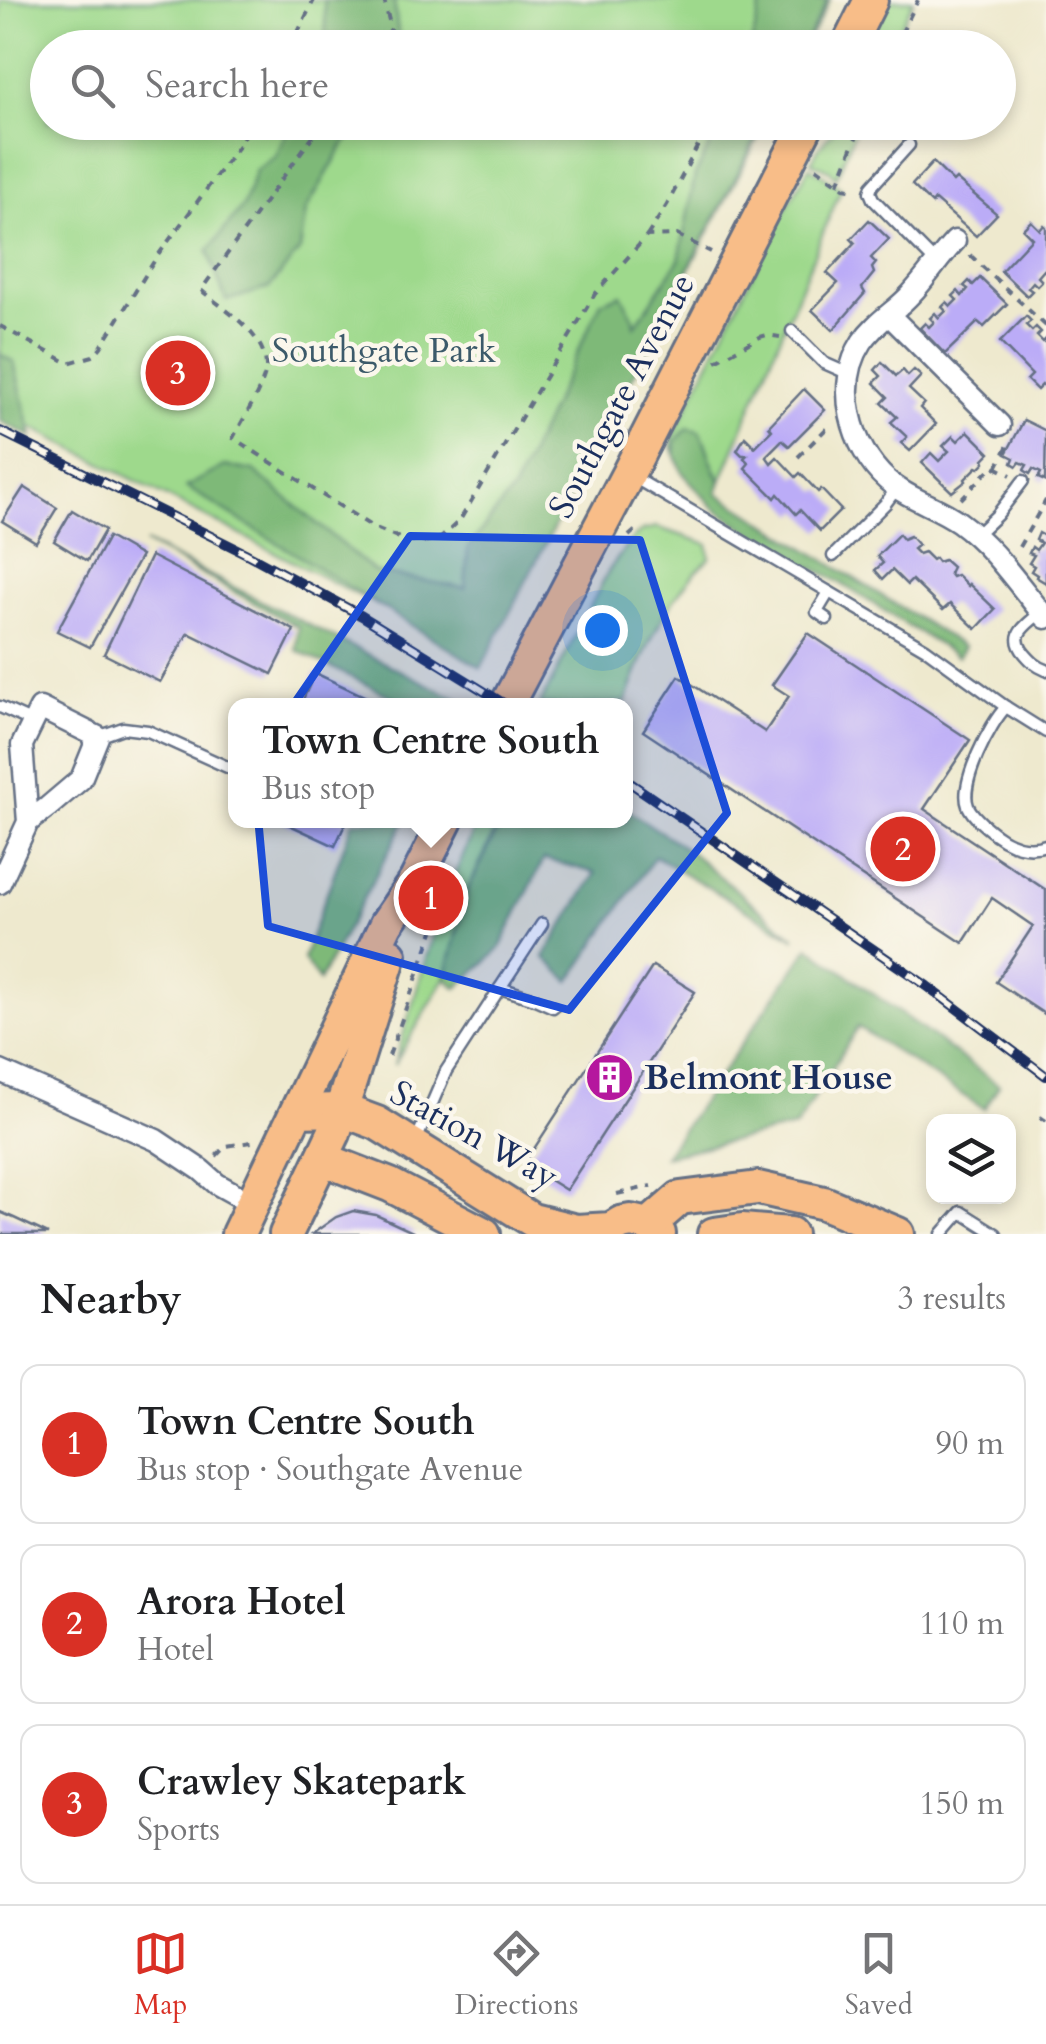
<!DOCTYPE html>
<html lang="en">
<head>
<meta charset="utf-8">
<style>
	body { margin:0; font-family:Cardo,serif; background:#f6f6f6; color:#202124 }
	.controls { position:absolute; right:30px; bottom:30px; display:grid; overflow:hidden; border-radius:20px; box-shadow:0 5px 15px #0003 }
	.controls button { width:90px; height:90px; display:grid; place-items:center; padding:0; border:0; border-bottom:2px solid #e0e0e0; background:#fff; color:#202124; font:50px sans-serif }
	.you { position:absolute; left:602px; top:630px; width:35px; height:35px; margin:-25px; border:8px solid #fff; border-radius:50%; background:#1a73e8; box-shadow:0 0 0 15px #1a73e833 }
	.badge { display:grid; place-items:center; width:65px; height:65px; border-radius:50%; background:#d93025; color:#fff; font-size:32px; font-weight:700 }
	.pin { position:absolute; translate:-50% -50%; border:5px solid #fff; box-shadow:0 2px 10px #0006 }
	.popup { position:absolute; left:228px; top:698px; width:405px; height:130px; box-sizing:border-box; display:grid; place-content:center; border-radius:20px; background:#fff; filter:drop-shadow(0 2px 8px #0005); font-size:32px; white-space:nowrap; color:#757577 }
	.popup b { font-size:38px; color:#202124 }
	.popup::after { content:''; position:absolute; left:50%; top:100%; margin-left:-20px; border:20px solid transparent; border-top-color:#fff }
	.list { margin:0; padding:0; list-style:none }
	h2 { display:flex; justify-content:space-between; align-items:center; height:130px; margin:0; padding:0 40px; font-size:42px }
	h2 small { font-size:32px; font-weight:400; color:#757577 }
	.list li { display:grid; grid-template-columns:65px 1fr auto; gap:30px; align-items:center; box-sizing:border-box; height:160px; margin:0 20px 20px; padding:0 20px; border:2px solid #e0e0e0; border-radius:20px }
	.list b { display:block; font-size:38px; white-space:nowrap }
	.list p { margin:0; font-size:32px; white-space:nowrap; color:#757577 }
	.list em { font-size:32px; font-style:normal; color:#757577 }
	.icon { flex:none; width:55px; height:55px; fill:none; stroke:currentColor; stroke-width:2; stroke-linecap:round; stroke-linejoin:round }
	.map { position:relative; flex:none; width:1046px; height:1234px; overflow:hidden }
	.search { position:absolute; background:#fff; box-shadow:0 5px 15px #0003; left:30px; right:30px; top:30px; height:110px; display:flex; align-items:center; gap:25px; box-sizing:border-box; padding:0 35px; border-radius:55px; color:#757577; font-size:38px }
	.sheet { height:670px; background:#fff }
	nav { display:flex; justify-content:space-around; align-items:center; box-sizing:border-box; height:140px; border-top:2px solid #e0e0e0; background:#fff; font-size:28px; color:#757577 }
	nav a { display:grid; justify-items:center; gap:5px }
	nav .on { color:#d93025 }
	.map>svg:first-child { display:block }
	.green { fill:#9ed98c; stroke:#5c8475; stroke-width:2.5 }
	.forest { fill:#7eb978; stroke:#4c746b; stroke-width:2.5 }
	.building { fill:#bbacf7 }
	.lines { fill:none; stroke-linecap:round; stroke-linejoin:round }
	.service-casing { stroke:#657085; stroke-width:15 }
	.minor-casing { stroke:#657085; stroke-width:25 }
	.primary-casing { stroke:#657085; stroke-width:38 }
	.path { stroke:#657085; stroke-width:4; stroke-dasharray:8 8; stroke-linecap:butt }
	.service { stroke:#fff; stroke-width:10 }
	.minor { stroke:#fff; stroke-width:20 }
	.primary { stroke:#f8bd88; stroke-width:32 }
	.rail-casing { stroke:#1b2f5e; stroke-width:10 }
	.rail { stroke:#fbf7ec; stroke-width:6; stroke-dasharray:19; stroke-linecap:butt }
	.marked { fill:#1d4ed8; fill-opacity:0.2; stroke:#1d4ed8; stroke-width:8; stroke-linejoin:round }
	.labels { text-anchor:middle; dominant-baseline:central; stroke-width:9; stroke-linejoin:round; paint-order:stroke }
	.park-label { font-size:35px; fill:#3c5a6a; stroke:#fbf7ec }
	.street-label { font-size:35px; fill:#1b2f5e; stroke:#fbf7ec }
	.poi-label { font-size:35px; font-weight:bold; fill:#1b2f5e; stroke:#fbf7ec; text-anchor:start }
</style>
</head>
<body>
<div class="map">
<svg width="1046" height="1234" viewBox="0 0 1046 1234">
	<rect width="100%" height="100%" fill="#fbf7ec"/>
	<filter id="ink" filterUnits="userSpaceOnUse"><feTurbulence type="fractalNoise" baseFrequency=".01" numOctaves="2"/><feDisplacementMap in="SourceGraphic" scale="20" xChannelSelector="R" yChannelSelector="G"/><feConvolveMatrix kernelMatrix="1 2 1 2 8 2 1 2 1" color-interpolation-filters="sRGB"/></filter>
	<filter id="wash" filterUnits="userSpaceOnUse"><feTurbulence type="fractalNoise" baseFrequency=".0048" numOctaves="4" result="noise"/><feDisplacementMap in="SourceGraphic" scale="40" xChannelSelector="R" yChannelSelector="G"/><feGaussianBlur stdDeviation="2.25" result="paint"/><feColorMatrix in="noise" values="0 0 0 0 0 0 0 0 0 0 0 0 0 0 0 0 0 1.4 0 .05"/><feComposite in="paint" operator="in"/></filter>
	<g filter="url(#wash)">
		<rect width="100%" height="100%" fill="#eee9ce"/>
		<!-- green -->
		<g class="green">
			<polygon points="0,0 830,0 805,47 48,48 48,122 766,123 484,660 0,411"/>
			<polygon points="883,0 914,0 890,47 859,48"/>
			<polygon points="839,123 858,123 836,178 829,170 811,162 818,149"/>
			<polygon points="809,167 822,174 841,189 721,481 707,453 705,441 676,440 675,454 672,447 672,438 775,228"/>
			<path d="M656,527L708,544L710,558C668,596 644,649 626,702L582,705H540L609,570L633,538L642,531Z"/>
			<polygon points="478,821 500,821 468,889 445,978 394,1065 444,899"/>
		</g>
		<!-- forest -->
		<g class="forest">
			<polygon points="324,0 394,0 400,47 322,47 326,38"/>
			<polygon points="762,0 828,0 803,47 751,47"/>
			<polygon points="290,123 360,123 343,146 306,210 300,250 269,288 226,301 208,251 243,206 256,170 276,156"/>
			<polygon points="721,123 764,123 481,668 186,487 225,466 254,471 375,572 465,588 468,548 513,490 601,302 621,294 634,318 635,326 679,260 695,175"/>
			<polygon points="0,354 14,362 32,437 0,421"/>
			<path d="M688,428L699,431C709,447 710,465 721,481L717,493L964,647L958,657L829,576L793,559L755,536L712,506L682,472L675,454L676,440Z"/>
			<polygon points="145,543 467,704 395,705 396,699 296,650 298,627"/>
			<polygon points="626,809 688,850 796,939 655,856 570,981 544,957 596,873 544,859 499,950 457,988 445,978 468,889 502,821 626,820"/>
			<polygon points="353,821 405,821 319,981 303,959"/>
			<polygon points="809,947 999,1085 984,1109 858,1027 796,1127 664,1156"/>
		</g>
		<g id="blocks">
			<!-- building -->
			<g class="building">
				<polygon points="933,162 953,182 956,179 997,214 976,236 935,200 932,204 912,185"/>
				<polygon points="869,220 889,239 871,258 876,263 872,268 874,273 862,288 865,293 833,330 812,310 838,283 827,273 855,243 851,239"/>
				<polygon points="1031,221 1040,230 1044,225 1046,227 1046,272 1044,270 1038,277 1042,281 1037,286 1033,282 1028,288 1032,291 1027,296 1001,271 1032,238 1023,229"/>
				<polygon points="980,278 1007,304 984,327 978,322 945,354 920,328 925,323 929,327 934,322 930,318 935,313 939,318 946,311 942,307 947,302 951,306 957,300 953,296 958,291 962,296 968,289 964,286 969,281 973,285"/>
				<polygon points="1026,316 1031,321 1026,325 1032,331 1036,327 1041,332 1037,336 1043,342 1046,339 1046,388 1042,385 1037,390 1027,380 1032,375 1000,342"/>
				<polygon points="882,362 896,376 903,370 908,376 914,370 921,376 909,389 924,403 920,408 936,424 910,451 901,443 907,437 891,422 897,417 882,403 888,397 874,383 881,376 875,370"/>
				<polygon points="804,389 825,410 789,446 782,440 766,456 771,463 777,457 796,477 800,473 818,492 821,489 841,510 820,531 800,510 796,514 778,494 775,498 745,468 749,463 744,458 747,455 742,455 737,450 745,437 755,447 772,430 769,426"/>
				<polygon points="1024,420 1046,431 1045,481 1038,478 1041,473 1033,469 1030,474 1024,470 1027,465 1020,462 1017,466 1012,463 1014,458 1006,454"/>
				<polygon points="968,431 990,453 984,459 985,462 979,468 977,467 965,479 966,481 952,492 922,463 931,453 939,461 949,451 943,446 953,436 958,441"/>
				<polygon points="24,487 57,508 36,542 2,521"/>
				<polygon points="72,510 105,530 87,561 54,541"/>
				<polygon points="1039,533 1046,537 1046,583 1036,577 1037,575 1031,571 1034,566 1029,563 1034,555 1029,553 1032,547 1036,550 1041,543 1036,540"/>
				<polygon points="899,534 903,539 910,536 918,545 913,549 918,554 924,552 932,560 935,558 938,562 944,560 952,567 949,573 952,577 957,575 968,586 969,584 995,609 976,629 950,604 943,610 912,580 907,585 892,570 883,579 875,570 883,563 877,556"/>
				<polygon points="108,537 141,556 90,647 57,631"/>
				<polygon points="151,556 294,630 272,674 188,633 160,682 104,654"/>
				<polygon points="808,633 970,740 924,809 1046,890 1046,1015 996,982 1033,926 992,898 963,943 643,731 679,676 765,732 789,696 772,685"/>
				<polygon points="315,673 385,706 300,706"/>
				<polygon points="279,820 347,820 335,846"/>
				<polygon points="653,966 695,992 566,1190 524,1164"/>
				<polygon points="353,1211 376,1215 417,1234 312,1234 336,1217"/>
				<polygon points="0,1212 14,1218 48,1234 0,1234"/>
			</g>
		</g>
	</g>
	<g filter="url(#ink)">
		<use href="#blocks" fill-opacity="0" stroke="#657085" stroke-width="2.5"/>
		<g class="lines">
			<defs>
				<g id="service">
					<polyline points="909,145 872,186 870,192 873,199 935,262"/>
					<polyline points="792,331 824,363 849,374"/>
					<polyline points="630,475 926,649 1006,707 1046,732"/>
					<polyline points="976,535 997,515 1023,481"/>
					<polyline points="833,556 885,504 897,488"/>
					<path d="M1041,612C1026,626 1008,634 1025,654C1032,662 1036,666 1046,670"/>
					<polyline points="827,619 817,612 829,592"/>
					<polyline points="0,707 33,722"/>
					<path d="M1006,707C990,723 959,784 968,806C973,817 986,827 995,834C1011,846 1027,851 1046,845"/>
					<polyline points="98,737 123,728 148,731 236,771"/>
					<polyline points="500,988 542,924"/>
					<polyline points="415,1143 446,1071 500,988 535,999 553,1007"/>
					<polyline points="942,1234 961,1212 996,1234"/>
				</g>
				<g id="minor">
					<path d="M955,241C939,258 927,277 911,294C896,311 875,322 862,342C834,385 851,448 887,480C908,499 937,506 959,522C994,547 1019,586 1046,618"/>
					<polyline points="889,315 1000,425"/>
					<polyline points="0,883 28,822 22,745 40,708 98,737 81,779 48,807 28,822"/>
					<polyline points="0,1071 156,1140 201,1170 217,1184 253,1204"/>
				</g>
				<g id="primary">
					<polyline points="847,48 871,0"/>
					<polyline points="506,706 628,474 808,122"/>
					<polyline points="297,1111 342,1110 377,1123 532,1220 576,1231 611,1229 621,1223 631,1221 649,1225 659,1234"/>
					<polyline points="323,1159 390,1185 484,1234"/>
					<polyline points="649,1225 680,1198 758,1188 824,1203 898,1234"/>
					<polyline points="238,1234 386,924 416,880 446,820"/>
					<polyline points="286,1234 334,1133 390,955"/>
					<polyline points="714,1234 742,1230 790,1234"/>
				</g>
			</defs>
			<!-- service casing -->
			<use href="#service" class="service-casing"/>
			<!-- minor casing -->
			<use href="#minor" class="minor-casing"/>
			<!-- primary casing -->
			<use href="#primary" class="primary-casing"/>
			<!-- path -->
			<g class="path">
				<polyline points="290,48 314,0"/>
				<polyline points="377,48 391,29 384,0"/>
				<polyline points="894,48 918,0"/>
				<path d="M323,122L201,290C224,310 265,333 266,366C267,381 241,423 233,438L371,526L402,539L423,542L441,538L460,520L595,294L647,236L677,235L711,252"/>
				<polyline points="816,168 844,188 855,190"/>
				<polyline points="838,184 862,122"/>
				<polyline points="647,236 667,205 710,122"/>
				<polyline points="970,255 1046,326"/>
				<polyline points="0,326 68,363 93,356 101,347 156,258 239,145 251,122"/>
				<polyline points="716,361 760,337 767,335 780,337"/>
				<polyline points="798,457 830,425"/>
				<polyline points="997,468 1008,445"/>
				<polyline points="961,499 993,466 1011,475"/>
				<polyline points="629,536 640,526"/>
				<polyline points="1019,547 1046,500"/>
				<polyline points="389,1056 456,866"/>
				<polyline points="1040,1117 1046,1121"/>
				<polyline points="216,1156 226,1146 252,1142"/>
				<polyline points="617,1194 652,1186"/>
			</g>
			<!-- service -->
			<use href="#service" class="service"/>
			<!-- minor -->
			<use href="#minor" class="minor"/>
			<!-- primary -->
			<use href="#primary" class="primary"/>
			<defs>
				<g id="rail">
					<polyline points="0,431 245,553 362,616 508,706"/>
					<polyline points="626,780 927,986 1046,1076"/>
				</g>
			</defs>
			<!-- rail casing -->
			<use href="#rail" class="rail-casing"/>
			<!-- rail -->
			<use href="#rail" class="rail"/>
		</g>
	</g>
	<!-- marked area -->
	<path class="marked" d="M410,536L640,540L727,813L569,1010L268,926L253,763Z"/>
	<!-- icons -->
	<defs>
		<symbol id="building-disc" viewBox="-11 -11 22 22"><circle r="9.5" fill="#b5179e" stroke="#fbf7ec"/><path d="M-4-6H4V6H1V3H-1V6H-4ZM-2.5-4.3h1.7v1.8h-1.7ZM.8-4.3h1.7v1.8H.8ZM-2.5-1h1.7V.8h-1.7ZM.8-1h1.7V.8H.8Z" fill="#fff"/></symbol>
	</defs>
	<g fill-rule="evenodd">
		<use href="#building-disc" x="582" y="1050" width="55" height="55"/>
	</g>
	<g class="labels">
		<!-- park labels -->
		<g class="park-label">
			<text x="384" y="351">Southgate Park</text>
		</g>
		<!-- street labels -->
		<g class="street-label">
			<text transform="translate(622 396) rotate(-62)">Southgate Avenue</text>
			<text transform="translate(474 1135) rotate(29)">Station Way</text>
		</g>
		<!-- poi labels -->
		<g class="poi-label">
			<text x="644" y="1078">Belmont House</text>
		</g>
	</g>
</svg>
<div class="controls">
<button><svg class="icon" aria-label="layers" viewBox="0 0 24 24"><path d="M12 4l9 5-9 5-9-5zM3 14l9 5 9-5"/></svg></button>
</div>
<div class="you"></div>
<div class="pin badge" style="left:431px;top:898px">1</div>
<div class="popup"><b>Town Centre South</b>Bus stop</div>
<div class="pin badge" style="left:903px;top:849px">2</div>
<div class="pin badge" style="left:178px;top:373px">3</div>
<div class="search"><svg class="icon" aria-label="search" viewBox="0 0 24 24"><circle cx="10" cy="10" r="6"/><path d="M15 15l6 6"/></svg>Search here</div>
</div>
<section class="sheet">
<h2>Nearby<small>3 results</small></h2>
<ul class="list">
<li><span class="badge">1</span><div><b>Town Centre South</b><p>Bus stop · Southgate Avenue</p></div><em>90 m</em></li>
<li><span class="badge">2</span><div><b>Arora Hotel</b><p>Hotel</p></div><em>110 m</em></li>
<li><span class="badge">3</span><div><b>Crawley Skatepark</b><p>Sports</p></div><em>150 m</em></li>
</ul>
</section>
<nav>
<a class="on"><svg class="icon" aria-label="map" viewBox="0 0 24 24"><path d="M3 6l6-2 6 2 6-2v14l-6 2-6-2-6 2zM9 4v14M15 6v14"/></svg>Map</a>
<a><svg class="icon" aria-label="directions" viewBox="0 0 24 24"><path d="M12 3l9 9-9 9-9-9zM9 14v-3h6M13 9l2 2-2 2"/></svg>Directions</a>
<a><svg class="icon" aria-label="saved" viewBox="0 0 24 24"><path d="M7 4h10v16l-5-4-5 4z"/></svg>Saved</a>
</nav>
</body>
</html>
